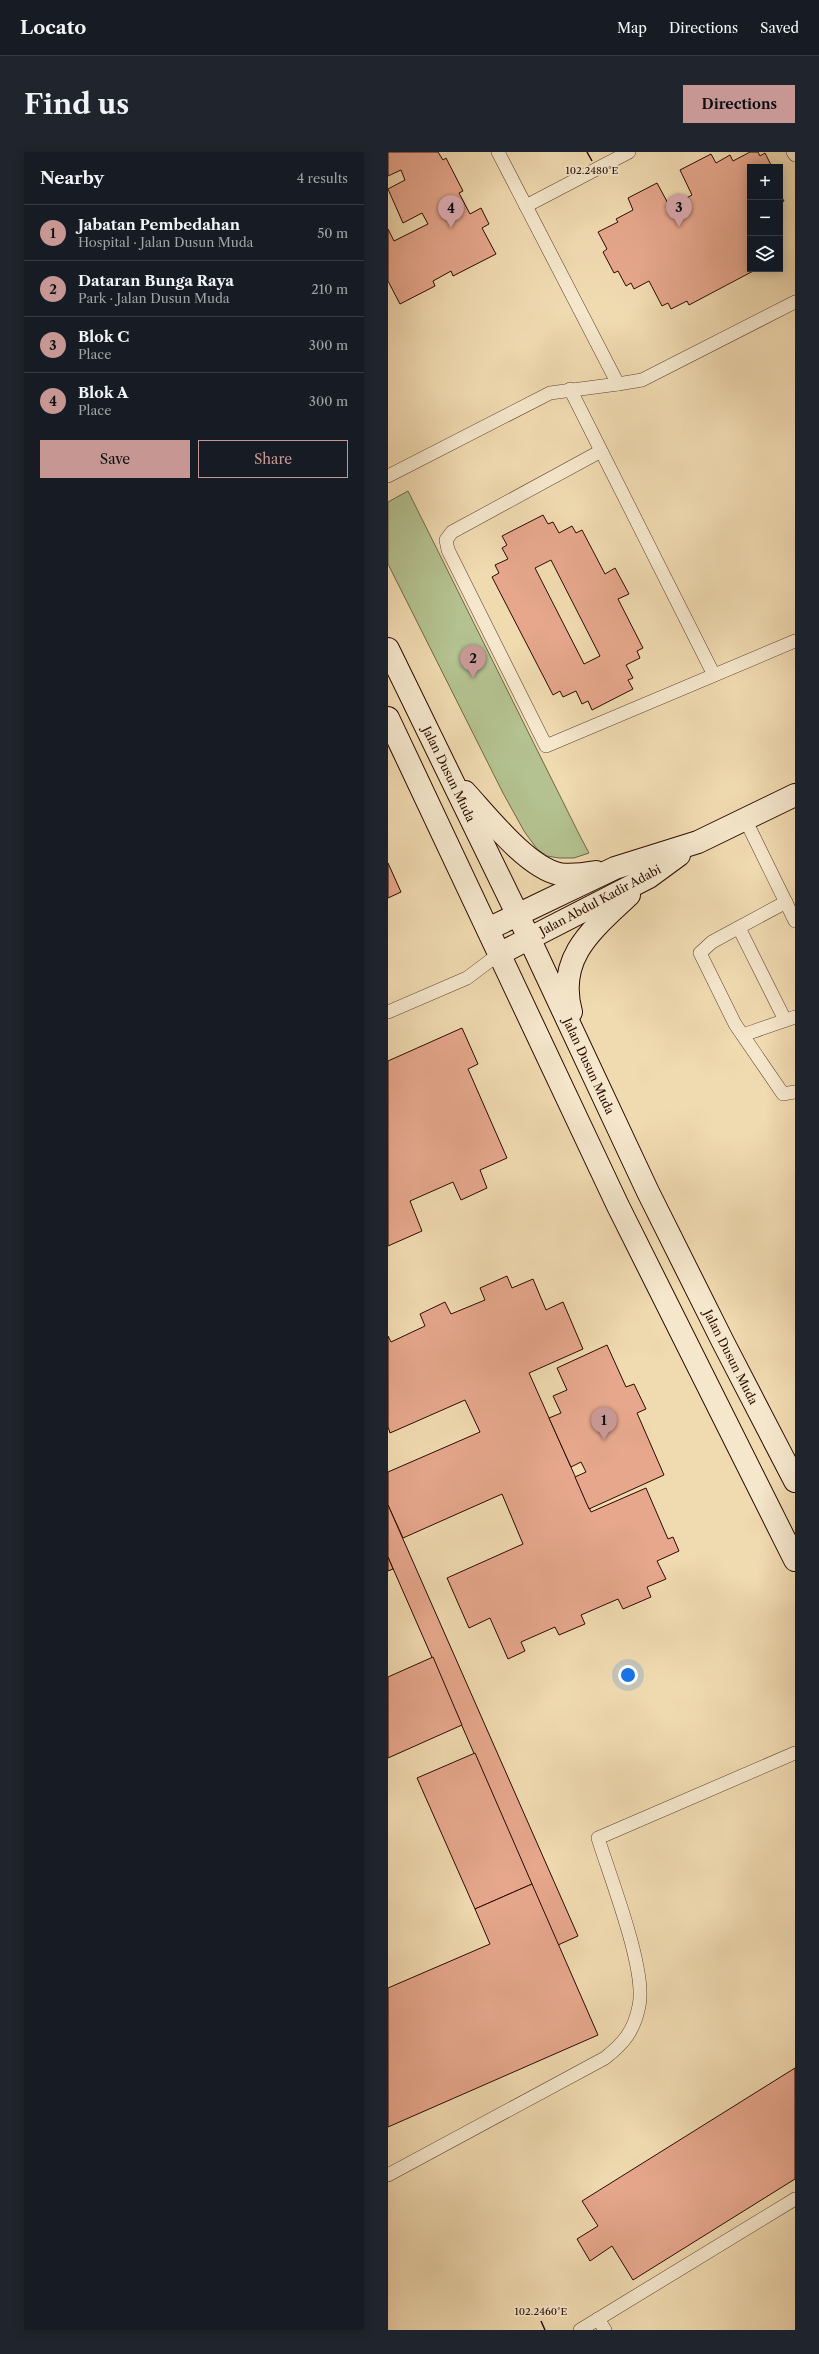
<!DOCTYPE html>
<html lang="en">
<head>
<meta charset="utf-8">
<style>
	body { margin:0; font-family:"Libre Caslon Text",serif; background:#20242c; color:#f1f3f6 }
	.controls { position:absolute; right:12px; top:12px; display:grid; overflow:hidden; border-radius:0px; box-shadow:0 2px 10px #0003 }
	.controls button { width:36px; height:36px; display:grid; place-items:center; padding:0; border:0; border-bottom:1px solid #363941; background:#171b24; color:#f1f3f6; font:20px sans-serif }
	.you { position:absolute; left:240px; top:1523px; width:14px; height:14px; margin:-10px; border:3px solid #fff; border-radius:50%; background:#1a73e8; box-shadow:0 0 0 6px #1a73e833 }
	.badge { display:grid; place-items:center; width:26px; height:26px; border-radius:50%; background:#c59692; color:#111; font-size:13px; font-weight:700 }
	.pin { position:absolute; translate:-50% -33px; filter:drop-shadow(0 1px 2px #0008) }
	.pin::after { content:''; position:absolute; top:21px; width:14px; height:12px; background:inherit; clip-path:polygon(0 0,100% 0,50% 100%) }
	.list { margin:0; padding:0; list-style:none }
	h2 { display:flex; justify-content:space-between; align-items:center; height:52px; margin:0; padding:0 16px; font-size:17px }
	h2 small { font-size:13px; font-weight:400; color:#9ea1a6 }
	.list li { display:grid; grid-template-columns:26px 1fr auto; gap:12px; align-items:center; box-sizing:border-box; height:56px; padding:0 16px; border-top:1px solid #363941 }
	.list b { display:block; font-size:15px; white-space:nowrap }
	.list p { margin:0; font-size:13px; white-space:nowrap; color:#9ea1a6 }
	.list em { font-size:13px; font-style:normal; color:#9ea1a6 }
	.actions { display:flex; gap:8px; padding:12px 16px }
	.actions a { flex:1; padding:9px 0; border:1px solid #c59692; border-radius:0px; text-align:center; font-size:14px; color:#c59692 }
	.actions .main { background:#c59692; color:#111 }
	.icon { flex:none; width:22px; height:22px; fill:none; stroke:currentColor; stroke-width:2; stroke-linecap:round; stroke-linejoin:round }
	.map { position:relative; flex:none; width:407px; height:2178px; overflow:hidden; border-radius:0px }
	header { display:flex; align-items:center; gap:24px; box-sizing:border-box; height:56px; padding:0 20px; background:#171b24; border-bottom:1px solid #363941 }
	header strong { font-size:19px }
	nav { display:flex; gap:22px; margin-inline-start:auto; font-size:14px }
	.intro { display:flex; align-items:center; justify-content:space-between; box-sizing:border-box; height:96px; padding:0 24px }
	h1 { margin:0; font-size:28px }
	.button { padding:10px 18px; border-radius:0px; background:#c59692; color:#111; font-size:14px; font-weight:700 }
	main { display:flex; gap:24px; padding:0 24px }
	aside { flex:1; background:#171b24; border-radius:0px; box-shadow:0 2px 10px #0003 }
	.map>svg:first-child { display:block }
	.green { fill:#b4c190; stroke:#706648 }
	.building { fill:#e6a78c; stroke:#2b0b00; fill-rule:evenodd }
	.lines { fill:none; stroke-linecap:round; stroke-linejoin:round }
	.service-casing { stroke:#5c3f2c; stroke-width:14 }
	.secondary-casing { stroke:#2b0b00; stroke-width:24 }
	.service { stroke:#f5e7cc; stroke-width:13 }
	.secondary { stroke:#f5e7cc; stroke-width:22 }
	.ticks { fill:none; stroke:#2b0b00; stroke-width:1.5 }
	.labels { text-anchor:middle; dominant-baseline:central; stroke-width:3.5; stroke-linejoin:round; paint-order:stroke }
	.street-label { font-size:12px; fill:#2b0b00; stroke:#f5e7cc }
	.ticks-label { font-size:10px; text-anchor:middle; fill:#2b0b00; stroke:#f5e7cc; stroke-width:3.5; stroke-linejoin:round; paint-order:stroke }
</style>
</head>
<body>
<header>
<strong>Locato</strong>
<nav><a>Map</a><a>Directions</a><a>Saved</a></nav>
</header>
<div class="intro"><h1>Find us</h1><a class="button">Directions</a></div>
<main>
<aside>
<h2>Nearby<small>4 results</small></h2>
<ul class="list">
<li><span class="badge">1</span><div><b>Jabatan Pembedahan</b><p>Hospital · Jalan Dusun Muda</p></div><em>50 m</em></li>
<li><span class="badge">2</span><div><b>Dataran Bunga Raya</b><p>Park · Jalan Dusun Muda</p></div><em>210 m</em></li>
<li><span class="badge">3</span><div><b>Blok C</b><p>Place</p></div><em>300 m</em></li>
<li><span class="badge">4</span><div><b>Blok A</b><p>Place</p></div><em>300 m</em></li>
</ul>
<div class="actions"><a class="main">Save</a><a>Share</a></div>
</aside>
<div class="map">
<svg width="407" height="2178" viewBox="0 0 407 2178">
	<rect width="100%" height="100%" fill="#f0dab0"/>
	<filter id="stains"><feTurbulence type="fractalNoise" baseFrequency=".005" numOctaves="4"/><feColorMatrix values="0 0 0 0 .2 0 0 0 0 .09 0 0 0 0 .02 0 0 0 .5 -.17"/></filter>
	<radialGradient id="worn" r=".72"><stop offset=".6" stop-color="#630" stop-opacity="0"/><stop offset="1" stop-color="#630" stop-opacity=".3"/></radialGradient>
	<!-- green -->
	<polygon class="green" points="20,339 193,686 201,701 186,706 171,706 159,704 149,697 136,679 115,641 0,412 0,350"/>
	<!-- building -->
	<g class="building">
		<polygon points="0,0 50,0 55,8 58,6 75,39 71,41 82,62 93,56 101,72 94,76 108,102 65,124 63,119 45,129 47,134 12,152 0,129 0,77 6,89 40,72 34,61 15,71 0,37 17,28 13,18 0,24"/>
		<polygon points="362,0 370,0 372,4 377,1 384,15 362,15 362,117 369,117 301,153 299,149 283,157 280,151 274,154 261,129 246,137 243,131 238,134 230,119 226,121 215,100 219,97 210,80 230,70 228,67 245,58 240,46 269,31 282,55 304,43 292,18 323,2 328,11 342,3 345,9"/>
		<polygon points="392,42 396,49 392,51"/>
		<path d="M155,363L160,372L165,370L171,381L184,374L188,381L194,378L217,422L227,416L241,442L230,447L255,496L249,499L252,506L238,513L245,526L240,528L245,537L204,558L200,549L194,552L188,539L175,545L172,539L165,543L104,425L111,421L107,413L120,407L114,396L119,393L114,384ZM163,408L212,504L196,512L147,416Z"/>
		<polygon points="0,711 13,740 0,746"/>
		<polygon points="74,876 90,912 80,917 119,1006 92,1018 99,1036 73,1048 65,1030 22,1049 34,1079 0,1094 0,909"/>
		<polygon points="119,1124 124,1136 145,1127 158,1158 175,1150 195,1197 141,1221 203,1360 258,1336 280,1387 285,1385 291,1399 269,1409 278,1427 259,1435 263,1445 235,1457 230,1447 193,1463 197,1472 171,1483 167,1475 133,1490 137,1499 120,1507 102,1466 81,1476 59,1426 135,1392 114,1342 15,1386 0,1353 0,1320 92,1280 77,1248 2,1281 0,1275 0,1184 3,1190 37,1174 32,1162 57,1150 63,1162 97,1148 92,1136"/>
		<polygon points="219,1193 238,1235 246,1232 258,1257 249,1261 276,1323 201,1357 187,1325 198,1320 193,1310 183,1315 161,1266 173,1261 165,1244 179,1238 169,1216"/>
		<polygon points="0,1353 190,1784 170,1793 0,1405"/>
		<polygon points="0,1405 5,1417 0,1419"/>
		<polygon points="45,1505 74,1573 0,1606 0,1525"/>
		<polygon points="87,1601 144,1732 87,1757 29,1626"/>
		<polygon points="144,1732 210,1883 0,1975 0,1836 102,1792 87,1757"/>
		<polygon points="407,1916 407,2027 245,2128 224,2094 202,2109 189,2087 210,2074 194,2049"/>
	</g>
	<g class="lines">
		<defs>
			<g id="service">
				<polyline points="110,0 230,232 254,228 407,150"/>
				<polyline points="405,0 407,3"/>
				<polyline points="138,54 241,0"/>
				<polyline points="182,237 326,523"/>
				<polyline points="213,299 64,380 58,388 60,398 158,594 407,489"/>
				<polyline points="0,324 162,241 230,232"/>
				<polyline points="357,667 407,769"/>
				<polyline points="398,750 324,790 312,801 347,872 395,942 407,940"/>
				<polyline points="351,776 397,868"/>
				<polyline points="0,860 79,826 111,802"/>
				<polyline points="355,883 407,865"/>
				<path d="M0,2023L217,1906C236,1891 246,1879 251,1854C259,1818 222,1725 210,1686L407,1601"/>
				<polyline points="210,2167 217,2178"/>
				<polyline points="192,2178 407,2047"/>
			</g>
			<g id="secondary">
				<polyline points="0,497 141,786 260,1040 335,1190 407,1329"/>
				<polyline points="0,566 230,1054 407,1408"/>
				<path d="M77,640C100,665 139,715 171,722C184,724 196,722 208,720"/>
				<polyline points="100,777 227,716 310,690 407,643"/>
				<polyline points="111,802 261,725 291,703"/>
				<path d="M183,860C168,805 205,777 241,743"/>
			</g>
		</defs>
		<!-- service casing -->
		<use href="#service" class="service-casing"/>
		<!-- secondary casing -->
		<use href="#secondary" class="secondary-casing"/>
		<!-- service -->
		<use href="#service" class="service"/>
		<!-- secondary -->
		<use href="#secondary" class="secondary"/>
	</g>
	<!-- ticks -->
	<path class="ticks" d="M199,0L204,9M153,2169L157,2178"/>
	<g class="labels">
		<!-- street labels -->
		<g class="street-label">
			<text transform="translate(61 622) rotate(64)">Jalan Dusun Muda</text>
			<text transform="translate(212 748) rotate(-28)">Jalan Abdul Kadir Adabi</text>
			<text transform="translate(201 914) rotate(65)">Jalan Dusun Muda</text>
			<text transform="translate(343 1205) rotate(63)">Jalan Dusun Muda</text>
		</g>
	</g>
	<g class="ticks-label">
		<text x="204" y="22">102.2480°E</text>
		<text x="153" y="2163">102.2460°E</text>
	</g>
	<rect width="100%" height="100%" filter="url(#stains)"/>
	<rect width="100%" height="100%" fill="url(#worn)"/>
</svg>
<div class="controls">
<button>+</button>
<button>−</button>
<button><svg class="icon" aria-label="layers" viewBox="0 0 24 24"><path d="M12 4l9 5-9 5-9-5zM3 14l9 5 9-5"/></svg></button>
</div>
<div class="you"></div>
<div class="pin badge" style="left:216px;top:1288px">1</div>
<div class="pin badge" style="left:85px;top:526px">2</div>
<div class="pin badge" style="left:291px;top:75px">3</div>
<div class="pin badge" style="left:63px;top:76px">4</div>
</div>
</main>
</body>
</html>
